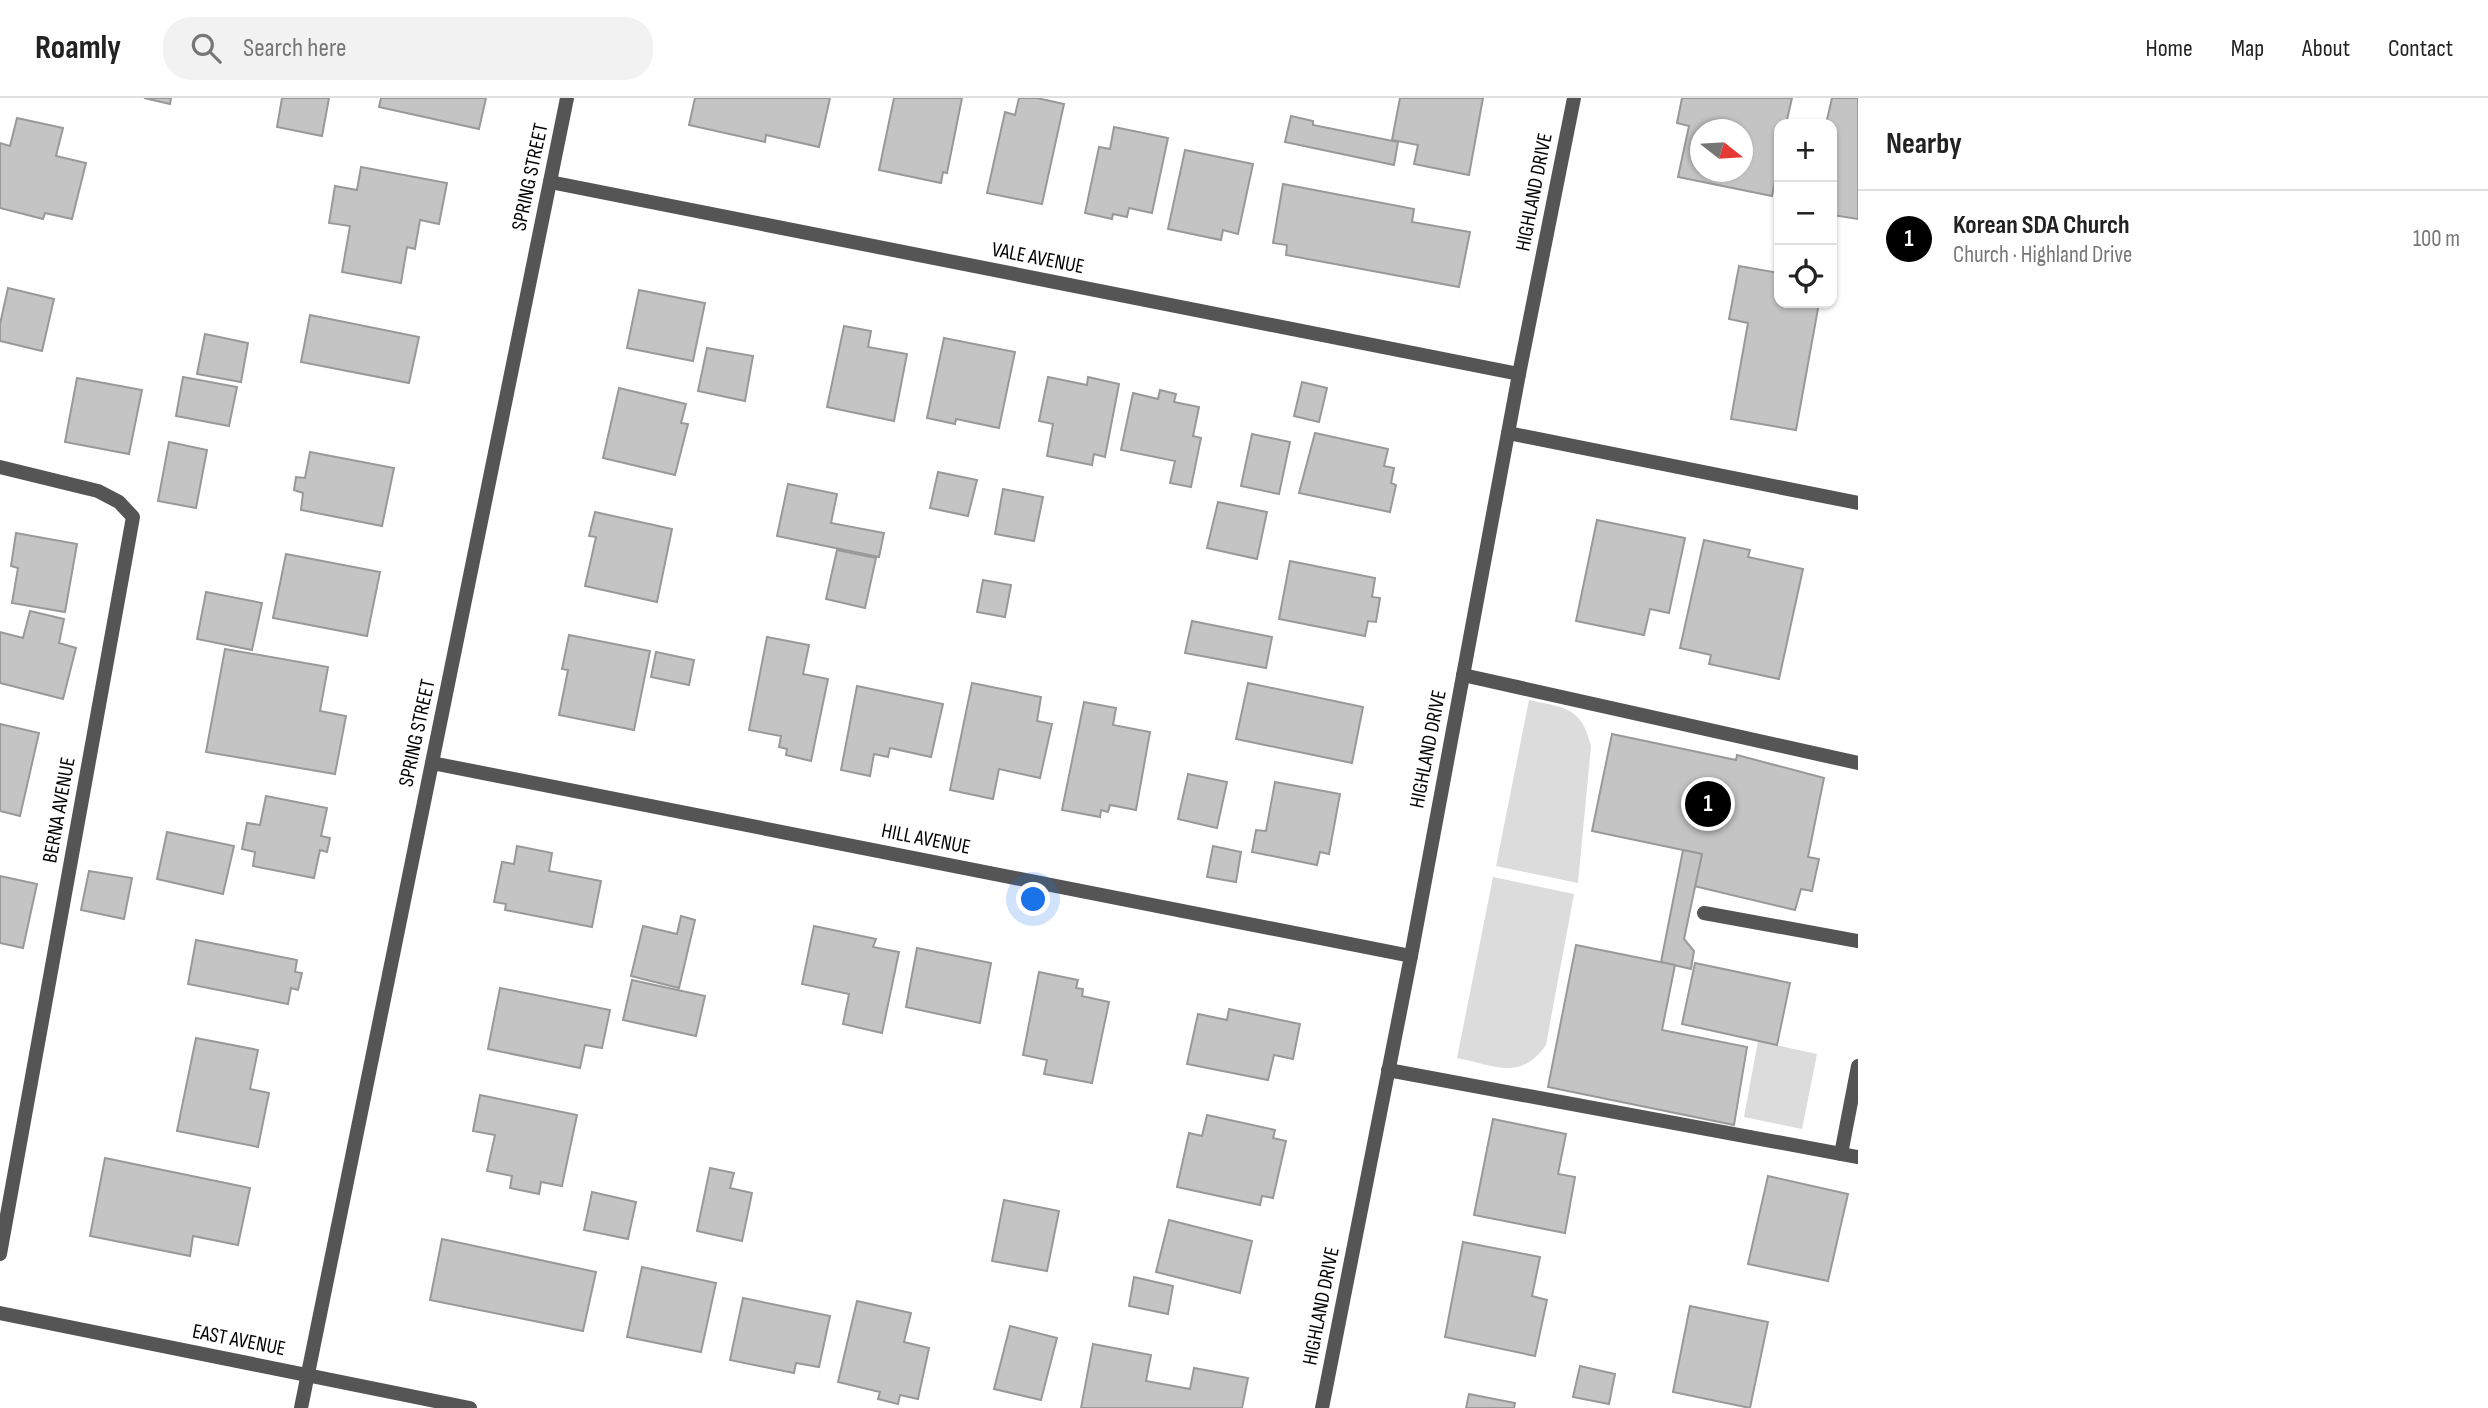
<!DOCTYPE html>
<html lang="en">
<head>
<meta charset="utf-8">
<style>
	body { margin:0; font-family:"Sofia Sans Condensed",sans-serif; background:#f2f2f2; color:#222 }
	.controls { position:absolute; right:21px; top:21px; display:grid; overflow:hidden; border-radius:14px; box-shadow:0 2px 5px #0004 }
	.controls button { width:63px; height:63px; display:grid; place-items:center; padding:0; border:0; border-bottom:2px solid #e0e0e0; background:#fff; color:#222; font:35px sans-serif }
	.compass { position:absolute; left:1690px; top:21px; width:63px; height:63px; border-radius:50%; background:#fff; box-shadow:0 2px 5px #0004; rotate:107deg }
	.you { position:absolute; left:1034px; top:802px; width:24px; height:24px; margin:-18px; border:5px solid #fff; border-radius:50%; background:#1a73e8; box-shadow:0 0 0 10px #1a73e833 }
	.badge { display:grid; place-items:center; width:46px; height:46px; border-radius:50%; background:#000; color:#fff; font-size:23px; font-weight:700 }
	.pin { position:absolute; translate:-50% -50%; border:4px solid #fff; box-shadow:0 2px 7px #0006 }
	.list { margin:0; padding:0; list-style:none }
	h2 { display:flex; justify-content:space-between; align-items:center; height:91px; margin:0; padding:0 28px; font-size:30px }
	h2 small { font-size:23px; font-weight:400; color:#767676 }
	.list li { display:grid; grid-template-columns:46px 1fr auto; gap:21px; align-items:center; box-sizing:border-box; height:98px; padding:0 28px; border-top:2px solid #e0e0e0 }
	.list b { display:block; font-size:26px; white-space:nowrap }
	.list p { margin:0; font-size:23px; white-space:nowrap; color:#767676 }
	.list em { font-size:23px; font-style:normal; color:#767676 }
	.icon { flex:none; width:38px; height:38px; fill:none; stroke:currentColor; stroke-width:2; stroke-linecap:round; stroke-linejoin:round }
	.map { position:relative; flex:none; width:1858px; height:1310px; overflow:hidden }
	header { display:flex; align-items:center; gap:42px; box-sizing:border-box; height:98px; padding:0 35px; background:#fff; border-bottom:2px solid #e0e0e0 }
	header strong { font-size:33px }
	nav { display:flex; gap:38px; margin-inline-start:auto; font-size:24px }
	.search { width:490px; height:63px; background:#f2f2f2; display:flex; align-items:center; gap:18px; box-sizing:border-box; padding:0 24px; border-radius:28px; color:#767676; font-size:26px }
	main { display:flex }
	aside { flex:1; background:#fff }
	.map>svg:first-child { display:block }
	.green { fill:#dcdcdc }
	.building { fill:#c4c4c4; stroke:#999; stroke-width:2; fill-rule:evenodd }
	.lines { fill:none; stroke-linecap:round; stroke-linejoin:round }
	.service { stroke:#555; stroke-width:14 }
	.minor { stroke:#555; stroke-width:14 }
	.tertiary { stroke:#555; stroke-width:14 }
	.labels { text-anchor:middle; dominant-baseline:central; stroke-width:5; stroke-linejoin:round; paint-order:stroke }
	.street-label { font-size:21px; fill:#000; stroke:#fff }
</style>
</head>
<body>
<header>
<strong>Roamly</strong>
<div class="search"><svg class="icon" aria-label="search" viewBox="0 0 24 24"><circle cx="10" cy="10" r="6"/><path d="M15 15l6 6"/></svg>Search here</div>
<nav><a>Home</a><a>Map</a><a>About</a><a>Contact</a></nav>
</header>
<main>
<div class="map">
<svg width="1858" height="1310" viewBox="0 0 1858 1310">
	<rect width="100%" height="100%" fill="#fff"/>
	<!-- green -->
	<g class="green">
		<path d="M1529,602C1565,610 1581,608 1591,648L1578,785L1496,768Z"/>
		<path d="M1493,779L1574,796L1546,947C1520,984 1494,967 1457,960Z"/>
		<polygon points="1758,943 1817,956 1802,1031 1744,1019"/>
	</g>
	<!-- building -->
	<g class="building">
		<polygon points="144,0 171,0 170,6"/>
		<polygon points="282,0 329,0 322,38 277,29"/>
		<polygon points="381,0 486,0 479,31 379,9"/>
		<polygon points="695,0 830,0 819,49 766,37 765,44 689,27"/>
		<polygon points="894,0 962,0 947,75 943,74 941,85 879,72"/>
		<polygon points="1019,0 1037,0 1064,6 1042,106 987,95 1005,14 1015,17"/>
		<polygon points="1400,0 1483,0 1469,77 1414,66 1418,47 1392,42"/>
		<path d="M1682,0H1792L1786,26H1779V61L1772,98L1678,79L1689,28L1677,25ZM1700,32H1742V74H1700Z"/>
		<polygon points="1832,0 1858,0 1858,121 1832,117 1832,26 1826,26"/>
		<polygon points="1291,18 1313,23 1313,27 1398,44 1394,67 1285,44"/>
		<polygon points="17,20 63,30 56,58 86,65 72,121 45,115 43,121 0,110 0,45 10,48"/>
		<polygon points="1114,29 1168,40 1152,115 1129,110 1127,119 1113,116 1112,121 1085,115 1099,49 1110,51"/>
		<polygon points="1185,52 1253,66 1238,136 1223,132 1221,142 1168,131"/>
		<polygon points="361,69 447,85 439,126 420,122 415,151 407,149 401,185 342,174 350,128 329,125 335,88 357,92"/>
		<polygon points="1283,86 1414,111 1412,124 1470,134 1459,189 1286,157 1287,147 1273,145"/>
		<polygon points="1739,168 1779,175 1779,205 1819,205 1796,332 1731,321 1748,225 1729,221"/>
		<polygon points="8,190 54,201 42,253 0,243 0,226"/>
		<polygon points="639,192 705,205 693,263 627,250"/>
		<polygon points="310,217 419,239 409,285 301,264"/>
		<polygon points="844,228 871,233 868,249 907,256 894,323 827,309"/>
		<polygon points="205,236 248,245 241,284 197,276"/>
		<polygon points="944,240 1015,254 999,330 956,321 955,326 927,320"/>
		<polygon points="707,250 753,258 745,303 698,293"/>
		<polygon points="183,279 237,289 229,328 176,318"/>
		<polygon points="1048,279 1087,287 1088,279 1119,286 1105,359 1094,356 1092,367 1047,358 1053,326 1039,323"/>
		<polygon points="77,280 142,292 129,356 65,344"/>
		<polygon points="1302,284 1327,290 1319,324 1294,318"/>
		<polygon points="619,290 686,306 681,325 688,326 675,377 603,360"/>
		<polygon points="1160,292 1176,296 1174,304 1199,309 1193,338 1201,340 1191,389 1170,385 1175,363 1121,352 1133,295 1158,301"/>
		<polygon points="1315,335 1388,351 1384,368 1394,370 1391,385 1396,387 1390,414 1299,395"/>
		<polygon points="1252,336 1290,344 1279,396 1241,388"/>
		<polygon points="169,344 207,352 196,410 158,403"/>
		<polygon points="310,354 394,370 382,428 301,412 303,395 294,392 296,379 305,380"/>
		<polygon points="938,374 977,382 968,418 930,410"/>
		<polygon points="788,386 837,396 831,425 884,435 879,459 777,438"/>
		<polygon points="1003,391 1043,399 1034,443 995,436"/>
		<polygon points="1218,404 1267,414 1257,461 1207,450"/>
		<polygon points="595,414 672,431 657,504 585,488 596,439 589,438"/>
		<polygon points="1597,422 1685,440 1669,515 1650,511 1644,537 1576,523"/>
		<polygon points="16,435 77,446 65,514 12,505 18,470 11,468"/>
		<polygon points="1704,442 1750,452 1748,459 1803,471 1779,581 1709,566 1711,557 1680,550"/>
		<polygon points="837,452 876,460 865,510 826,501"/>
		<polygon points="286,456 380,474 367,538 273,520"/>
		<polygon points="1290,463 1375,480 1372,499 1380,500 1376,524 1368,523 1365,538 1279,521"/>
		<polygon points="983,482 1011,487 1005,519 977,514"/>
		<polygon points="206,494 262,505 252,552 197,541"/>
		<polygon points="30,513 64,521 59,545 76,550 63,601 0,585 0,534 23,540"/>
		<polygon points="1192,523 1272,539 1266,570 1185,555"/>
		<polygon points="569,537 650,553 634,632 559,617 568,572 562,571"/>
		<polygon points="767,539 809,547 803,576 828,581 811,663 786,657 787,651 779,649 781,638 749,632"/>
		<polygon points="225,551 328,569 320,613 346,618 335,676 206,654"/>
		<polygon points="656,554 694,562 689,587 651,579"/>
		<polygon points="972,585 1041,599 1037,623 1052,626 1040,680 999,671 993,701 950,692"/>
		<polygon points="1248,585 1363,609 1352,665 1236,641"/>
		<polygon points="857,588 943,606 931,659 890,650 888,659 874,656 870,678 841,672"/>
		<polygon points="1084,604 1116,610 1113,627 1150,634 1136,712 1110,707 1108,714 1101,712 1100,719 1062,712"/>
		<polygon points="0,626 39,635 20,718 0,713"/>
		<polygon points="1612,636 1736,662 1737,657 1824,680 1808,759 1819,761 1812,793 1801,791 1795,812 1694,788 1702,756 1592,733"/>
		<polygon points="1188,676 1227,684 1217,730 1178,721"/>
		<polygon points="1275,684 1340,696 1329,756 1320,754 1317,767 1252,754 1256,732 1266,733"/>
		<polygon points="266,698 327,710 321,738 330,740 327,754 320,752 314,780 253,768 255,754 242,751 247,725 260,727"/>
		<polygon points="167,734 234,748 223,796 157,781"/>
		<polygon points="517,748 552,755 549,773 601,783 592,829 505,812 506,806 494,804 502,764 514,766"/>
		<polygon points="1213,748 1241,754 1236,784 1207,779"/>
		<polygon points="1683,752 1702,756 1684,841 1694,853 1691,871 1661,864"/>
		<polygon points="89,773 132,780 124,821 81,812"/>
		<polygon points="0,778 37,786 23,850 0,845"/>
		<polygon points="681,818 695,822 679,890 631,878 643,828 677,836"/>
		<polygon points="814,828 876,841 873,849 899,854 882,935 843,926 849,896 802,886"/>
		<polygon points="196,842 297,862 295,874 302,875 298,892 291,890 288,906 188,886"/>
		<polygon points="1576,847 1675,867 1662,932 1747,949 1734,1027 1548,989"/>
		<polygon points="917,850 991,865 980,925 906,909"/>
		<polygon points="1695,865 1790,885 1777,947 1682,926"/>
		<polygon points="1039,874 1078,882 1076,890 1083,891 1082,898 1109,904 1092,985 1044,976 1047,962 1023,957"/>
		<polygon points="632,882 705,898 696,938 623,922"/>
		<polygon points="500,890 610,912 602,950 585,947 580,970 488,951"/>
		<polygon points="1229,911 1300,926 1293,961 1274,957 1268,982 1187,966 1198,916 1227,922"/>
		<polygon points="196,940 258,952 250,991 269,995 258,1049 177,1033"/>
		<polygon points="480,997 577,1017 562,1088 541,1084 539,1096 510,1090 512,1078 487,1073 495,1037 473,1033"/>
		<polygon points="1207,1017 1275,1032 1273,1040 1286,1043 1273,1100 1262,1098 1260,1107 1177,1089 1189,1035 1202,1038"/>
		<polygon points="1493,1021 1566,1036 1558,1076 1575,1079 1565,1135 1474,1117"/>
		<polygon points="105,1060 250,1090 238,1147 193,1138 190,1158 90,1138"/>
		<polygon points="710,1070 734,1075 730,1090 752,1095 742,1143 697,1133"/>
		<polygon points="1768,1078 1848,1096 1828,1183 1748,1166"/>
		<polygon points="592,1094 636,1104 628,1141 584,1132"/>
		<polygon points="1004,1102 1059,1113 1047,1173 992,1163"/>
		<polygon points="1169,1122 1252,1143 1240,1195 1156,1174"/>
		<polygon points="442,1141 596,1174 583,1233 430,1202"/>
		<polygon points="1463,1144 1540,1159 1532,1198 1547,1202 1535,1258 1445,1239"/>
		<polygon points="642,1169 716,1185 701,1254 627,1239"/>
		<polygon points="1134,1179 1173,1188 1168,1216 1129,1208"/>
		<polygon points="743,1200 830,1218 819,1269 796,1265 794,1275 730,1262"/>
		<polygon points="857,1203 911,1215 904,1244 929,1250 918,1301 900,1297 898,1306 878,1301 880,1294 838,1284"/>
		<polygon points="1690,1208 1768,1224 1750,1310 1673,1294"/>
		<polygon points="1010,1228 1057,1240 1041,1302 994,1291"/>
		<polygon points="1093,1246 1151,1257 1146,1283 1190,1291 1194,1270 1248,1280 1242,1310 1081,1310"/>
		<polygon points="1580,1268 1615,1276 1609,1306 1573,1299"/>
		<polygon points="1469,1296 1515,1305 1514,1310 1466,1310"/>
	</g>
	<g class="lines">
		<!-- service -->
		<g class="service">
			<polyline points="1508,335 1858,405"/>
			<polyline points="1463,577 1858,665"/>
			<polyline points="1704,815 1858,843"/>
			<polyline points="1388,972 1858,1059"/>
			<polyline points="1841,1056 1858,968"/>
		</g>
		<!-- minor -->
		<g class="minor">
			<polyline points="550,84 1519,276"/>
			<polyline points="0,369 98,393 119,404 133,419 0,1156"/>
			<polyline points="432,665 1411,858"/>
			<polyline points="301,1310 567,0"/>
			<polyline points="1322,1310 1411,858 1519,276 1574,0"/>
		</g>
		<!-- tertiary -->
		<polyline class="tertiary" points="0,1215 470,1310"/>
	</g>
	<g class="labels">
		<!-- street labels -->
		<g class="street-label">
			<text transform="translate(530 79) rotate(-78)">SPRING STREET</text>
			<text transform="translate(1534 94) rotate(-79)">HIGHLAND DRIVE</text>
			<text transform="translate(1038 160) rotate(11)">VALE AVENUE</text>
			<text transform="translate(417 635) rotate(-78)">SPRING STREET</text>
			<text transform="translate(1428 651) rotate(-79)">HIGHLAND DRIVE</text>
			<text transform="translate(59 712) rotate(-80)">BERNA AVENUE</text>
			<text transform="translate(926 741) rotate(11)">HILL AVENUE</text>
			<text transform="translate(1321 1208) rotate(-79)">HIGHLAND DRIVE</text>
			<text transform="translate(239 1242) rotate(11)">EAST AVENUE</text>
		</g>
	</g>
</svg>
<div class="controls">
<button>+</button>
<button>−</button>
<button><svg class="icon" aria-label="locate" viewBox="0 0 24 24"><circle cx="12" cy="12" r="6"/><path d="M12 2v4M12 18v4M2 12h4M18 12h4"/></svg></button>
</div>
<svg class="compass" viewBox="-18 -18 36 36"><path d="M0-13l5 13h-10z" fill="#e53935"/><path d="M0 13l5-13h-10z" fill="#767676"/></svg>
<div class="you"></div>
<div class="pin badge" style="left:1708px;top:706px">1</div>
</div>
<aside>
<h2>Nearby<small></small></h2>
<ul class="list">
<li><span class="badge">1</span><div><b>Korean SDA Church</b><p>Church · Highland Drive</p></div><em>100 m</em></li>
</ul>
</aside>
</main>
</body>
</html>
